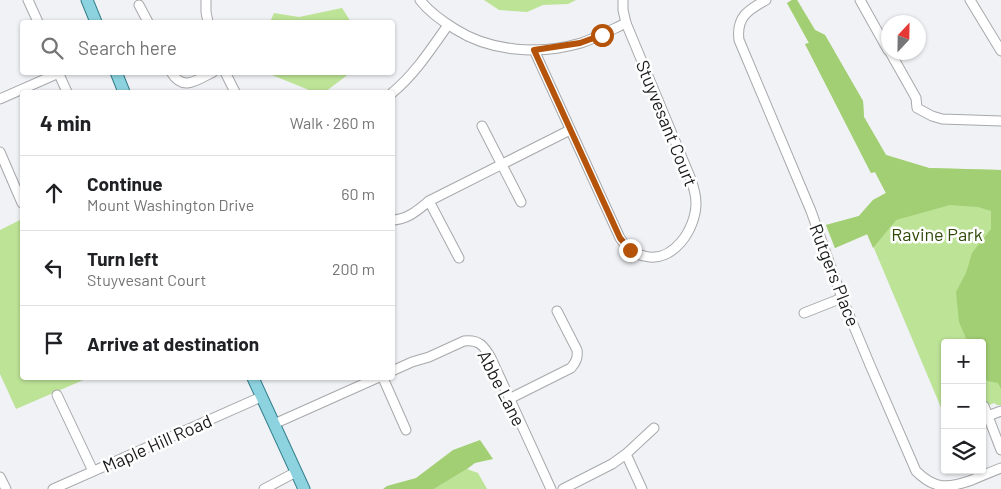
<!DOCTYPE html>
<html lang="en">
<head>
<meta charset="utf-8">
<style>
	body { margin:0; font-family:Barlow,sans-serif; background:#f6f6f6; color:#202124 }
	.controls { position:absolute; right:15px; bottom:15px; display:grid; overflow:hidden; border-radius:5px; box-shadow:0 1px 4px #0004 }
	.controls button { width:45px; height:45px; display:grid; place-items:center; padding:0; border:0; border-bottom:1px solid #e0e0e0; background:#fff; color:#202124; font:25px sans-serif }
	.compass { position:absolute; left:881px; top:15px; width:45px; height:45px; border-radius:50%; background:#fff; box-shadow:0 1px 4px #0004; rotate:22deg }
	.stop { position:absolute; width:15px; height:15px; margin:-11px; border:4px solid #b45309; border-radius:50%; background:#fff }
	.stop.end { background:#b45309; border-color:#fff; box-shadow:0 1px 5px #0008 }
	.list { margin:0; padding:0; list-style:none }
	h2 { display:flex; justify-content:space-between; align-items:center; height:65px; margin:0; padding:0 20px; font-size:21px }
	h2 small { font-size:16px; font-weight:400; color:#757577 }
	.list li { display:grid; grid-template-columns:32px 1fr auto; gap:15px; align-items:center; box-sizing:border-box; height:75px; padding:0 20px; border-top:1px solid #e0e0e0 }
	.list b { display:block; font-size:19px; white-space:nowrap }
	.list p { margin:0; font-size:16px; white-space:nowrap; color:#757577 }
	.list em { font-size:16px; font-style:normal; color:#757577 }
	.icon { flex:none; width:28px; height:28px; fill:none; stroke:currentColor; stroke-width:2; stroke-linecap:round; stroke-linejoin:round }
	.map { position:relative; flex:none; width:1001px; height:489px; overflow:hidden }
	.search { position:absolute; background:#fff; box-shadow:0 1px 4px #0004; left:20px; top:20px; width:375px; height:55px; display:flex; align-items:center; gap:12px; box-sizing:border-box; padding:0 18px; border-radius:5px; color:#757577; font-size:19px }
	.panel { position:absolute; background:#fff; box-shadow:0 1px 4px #0004; left:20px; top:90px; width:375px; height:290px; border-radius:5px }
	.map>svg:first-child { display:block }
	.green { fill:#bce396 }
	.forest { fill:#a2ce74 }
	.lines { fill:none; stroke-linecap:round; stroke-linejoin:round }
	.minor-casing { stroke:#a6a8ab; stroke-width:11 }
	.major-casing { stroke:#337f8c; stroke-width:13 }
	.minor { stroke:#fff; stroke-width:9 }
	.major { stroke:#8dd3df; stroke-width:11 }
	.route { stroke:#b45309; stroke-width:6 }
	.labels { text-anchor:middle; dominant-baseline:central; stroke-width:5; stroke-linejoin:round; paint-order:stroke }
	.street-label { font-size:18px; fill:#1a1b1c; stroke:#fff }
	.park-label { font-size:18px; fill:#304a09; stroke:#fff }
</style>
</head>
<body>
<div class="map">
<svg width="1001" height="489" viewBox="0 0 1001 489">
	<rect width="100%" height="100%" fill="#f0f2f5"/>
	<!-- green -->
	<g class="green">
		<polygon points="484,0 576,0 568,4 543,5 527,12 499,10"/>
		<polygon points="792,0 797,0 815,30 825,35 863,101 864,117 886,155 929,168 1001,170 1001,405 997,405 994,403 982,408 982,343 945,343 945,417 868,234 835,248 826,225 859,216 873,200 886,193 875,172 871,173 805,44 809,43 787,3"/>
		<polygon points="342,8 351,22 270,22 274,13 299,17"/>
		<polygon points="267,73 350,72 350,73 325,92 314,92"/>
		<polygon points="22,219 22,378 88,378 16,409 0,374 0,230"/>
		<polygon points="467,469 478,473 487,489 434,489"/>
	</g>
	<!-- forest -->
	<g class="forest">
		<polygon points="792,0 797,0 815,30 825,35 863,101 864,117 886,155 929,168 1001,170 1001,389 998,383 987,381 982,372 982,343 968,343 959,322 956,292 966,273 972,253 991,229 991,211 978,207 950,205 896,220 873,248 867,234 835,248 826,225 859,216 873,200 886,193 875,172 871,173 805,44 809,43 787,3"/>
		<polygon points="480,440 493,459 475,463 467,469 434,489 383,489 387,486 416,478 453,450"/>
	</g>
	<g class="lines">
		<defs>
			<g id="minor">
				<polyline points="28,0 38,22"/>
				<polyline points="206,0 206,12 208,22"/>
				<path d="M420,0C429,12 442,21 455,29C491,52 540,55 581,43C596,38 611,30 626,23"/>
				<path d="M766,0C748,10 736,17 739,40L811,211L842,298L870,365L916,471C934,489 947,489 972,480C981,476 991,472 1001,468"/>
				<polyline points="860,0 888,50"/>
				<polyline points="970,0 1001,51"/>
				<polyline points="139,5 148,22"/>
				<path d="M534,50L620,238C623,242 626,247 630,250C634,253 639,255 644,256C673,264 696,229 696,203C696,194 693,185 690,177L626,23L623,10V0"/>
				<polyline points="890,52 916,98 917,108 932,116 942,119 1001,121"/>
				<polyline points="58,72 67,92"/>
				<path d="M171,72C183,92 197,80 213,72"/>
				<polyline points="225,72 235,92"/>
				<path d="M392,93C415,74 431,49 448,25"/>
				<polyline points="0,99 59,73"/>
				<polyline points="482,126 521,202"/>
				<polyline points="0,152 22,203"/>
				<polyline points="429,201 459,258"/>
				<path d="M392,220C407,220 418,210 429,201L570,130"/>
				<polyline points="804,313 842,298"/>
				<path d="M392,371L412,362L429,357L464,341C479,339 484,346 491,358L551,489"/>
				<polyline points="383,378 406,430"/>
				<polyline points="57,395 93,471"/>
				<path d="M509,399L571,368C576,362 578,358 577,350L557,311"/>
				<polyline points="984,406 1001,450"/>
				<polyline points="988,416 1001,411"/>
				<polyline points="274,424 377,378"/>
				<polyline points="626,454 642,489"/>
				<polyline points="0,477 6,489"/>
				<polyline points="53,489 261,397"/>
				<polyline points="264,489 296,472"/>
				<polyline points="563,489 612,464 626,454 654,428"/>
			</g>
			<g id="major">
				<polyline points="87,0 96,22"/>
				<polyline points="116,72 124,92"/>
				<polyline points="253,378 304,489"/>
			</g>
		</defs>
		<!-- minor casing -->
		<use href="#minor" class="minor-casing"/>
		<!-- major casing -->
		<use href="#major" class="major-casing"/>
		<!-- minor -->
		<use href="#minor" class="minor"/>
		<!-- major -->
		<use href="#major" class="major"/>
	</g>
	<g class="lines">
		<!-- route -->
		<polyline class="route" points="602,35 580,43 534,50 620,238 630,250"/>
	</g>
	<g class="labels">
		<!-- street labels -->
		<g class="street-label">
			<text transform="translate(667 123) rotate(68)">Stuyvesant Court</text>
			<text transform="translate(835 275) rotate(69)">Rutgers Place</text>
			<text transform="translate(502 388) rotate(63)">Abbe Lane</text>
			<text transform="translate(157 443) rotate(-24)">Maple Hill Road</text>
		</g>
		<!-- park labels -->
		<g class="park-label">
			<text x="937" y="234">Ravine Park</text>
		</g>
	</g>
</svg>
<div class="controls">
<button>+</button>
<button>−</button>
<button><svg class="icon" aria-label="layers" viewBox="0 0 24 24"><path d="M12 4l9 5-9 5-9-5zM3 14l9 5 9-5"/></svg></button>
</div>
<svg class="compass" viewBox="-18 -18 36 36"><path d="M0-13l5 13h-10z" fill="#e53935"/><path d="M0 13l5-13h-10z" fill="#757577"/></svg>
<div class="stop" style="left:602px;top:35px"></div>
<div class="stop end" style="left:630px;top:250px"></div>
<div class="search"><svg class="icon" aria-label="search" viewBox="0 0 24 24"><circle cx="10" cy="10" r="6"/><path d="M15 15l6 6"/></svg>Search here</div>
<section class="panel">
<h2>4 min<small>Walk · 260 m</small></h2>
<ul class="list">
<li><svg class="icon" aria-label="ahead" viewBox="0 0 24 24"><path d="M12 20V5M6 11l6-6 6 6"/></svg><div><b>Continue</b><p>Mount Washington Drive</p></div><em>60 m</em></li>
<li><svg class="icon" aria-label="left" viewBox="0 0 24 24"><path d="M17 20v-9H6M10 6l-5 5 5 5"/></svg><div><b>Turn left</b><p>Stuyvesant Court</p></div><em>200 m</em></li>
<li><svg class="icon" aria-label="arrive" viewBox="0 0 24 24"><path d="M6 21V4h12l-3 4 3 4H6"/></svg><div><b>Arrive at destination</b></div></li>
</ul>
</section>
</div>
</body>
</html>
